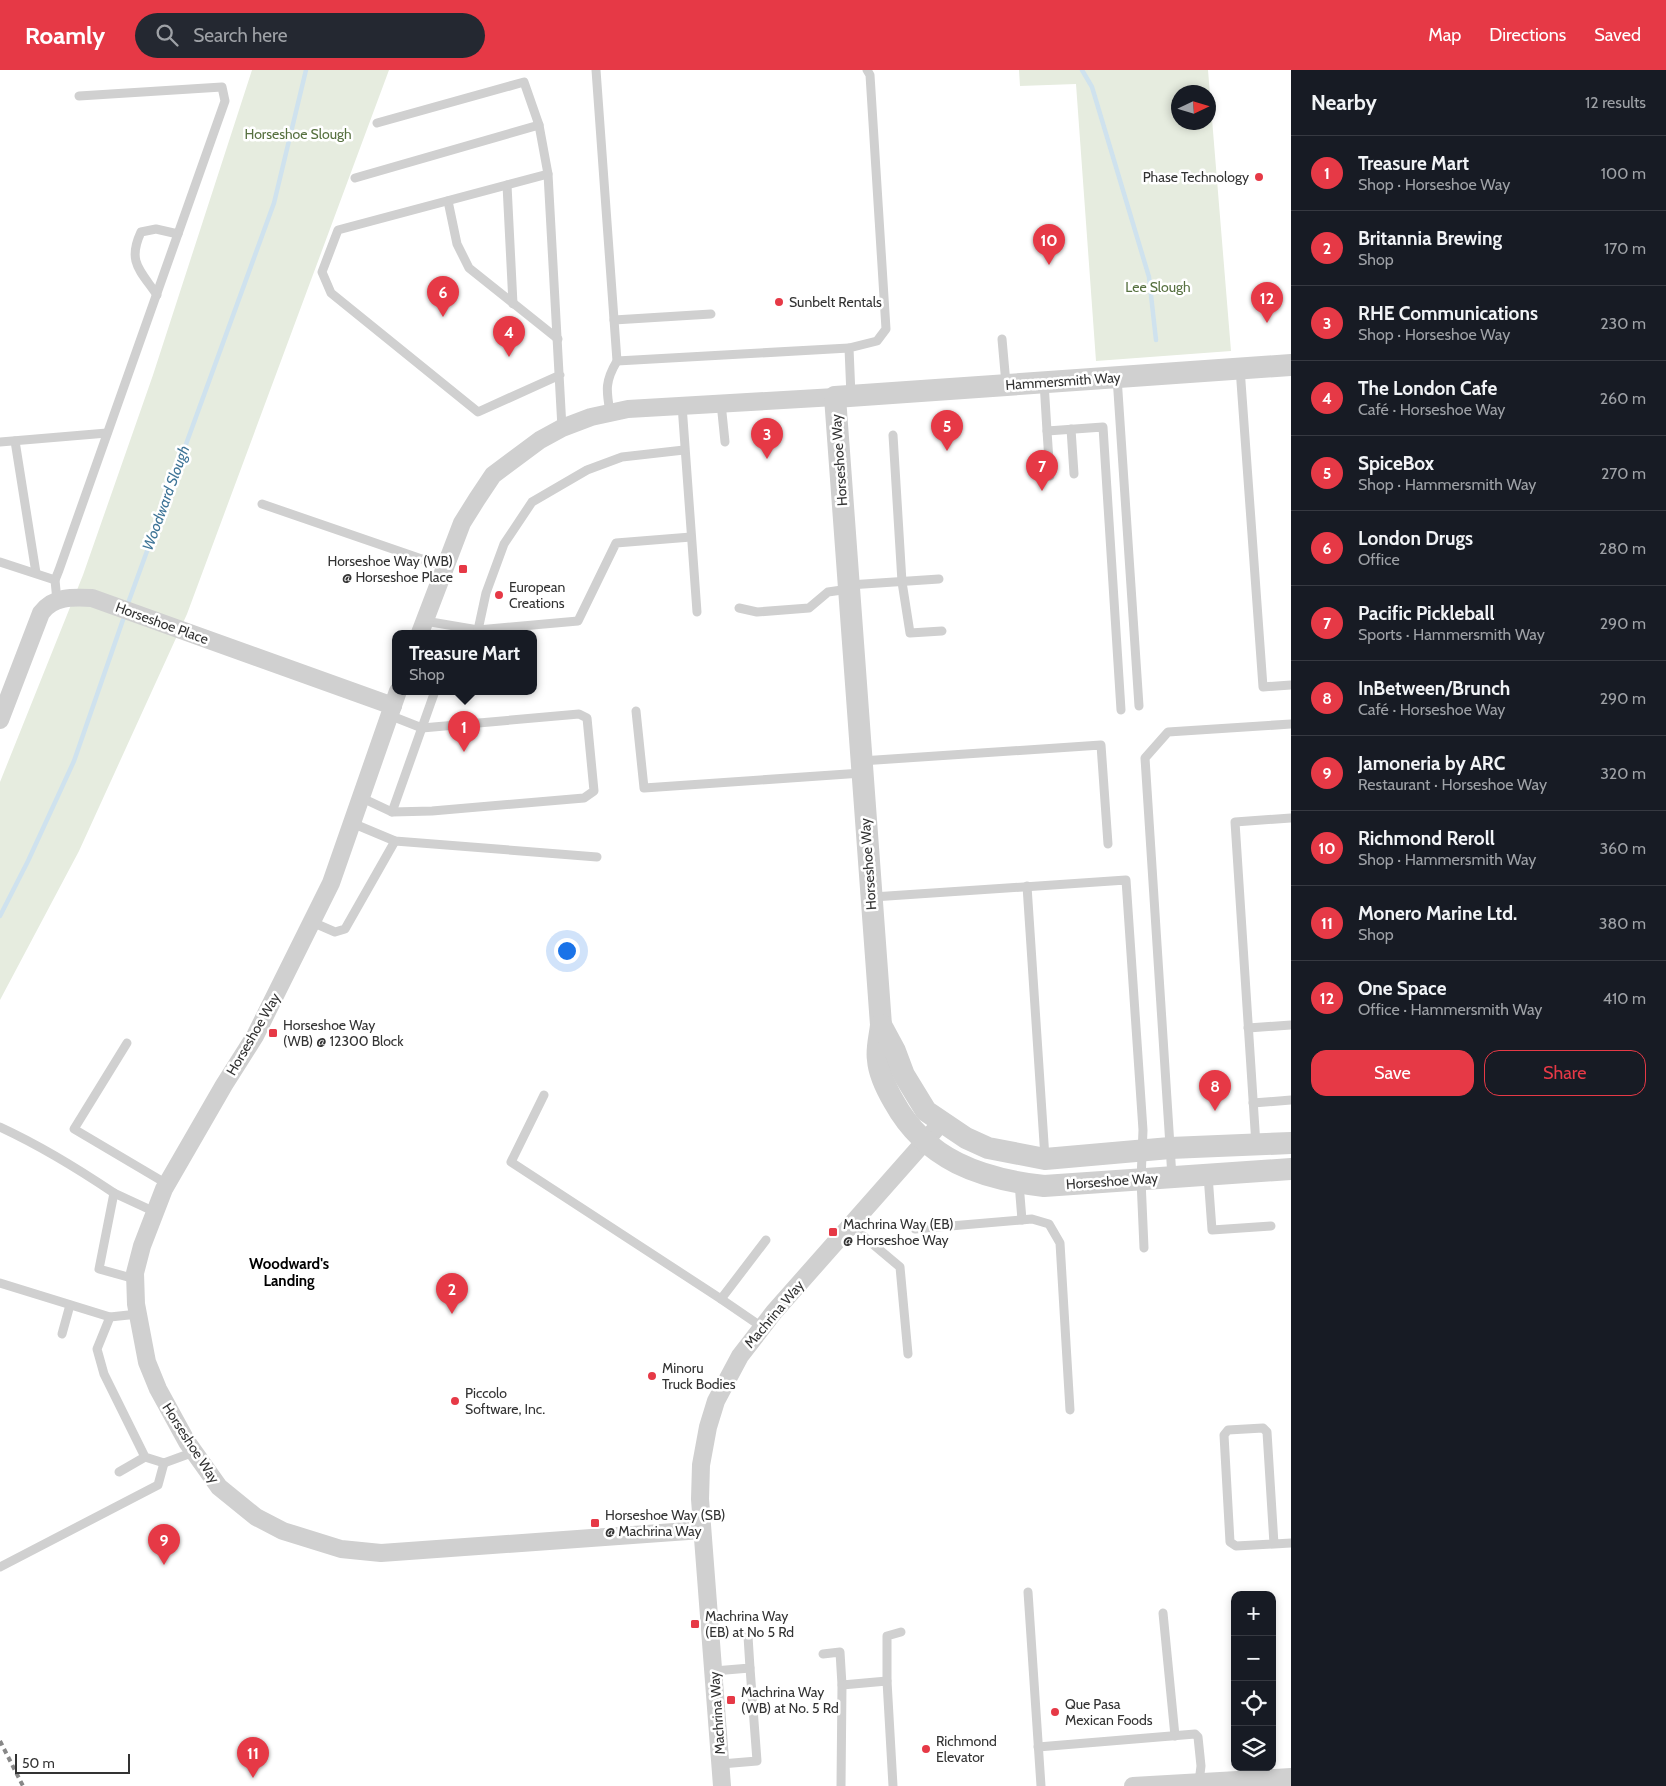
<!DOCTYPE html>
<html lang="en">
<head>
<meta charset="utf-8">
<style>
	body { margin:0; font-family:Cabin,sans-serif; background:#242831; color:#f1f3f6 }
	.controls { position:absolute; right:15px; bottom:15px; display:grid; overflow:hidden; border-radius:10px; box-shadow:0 2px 8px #0003 }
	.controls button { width:45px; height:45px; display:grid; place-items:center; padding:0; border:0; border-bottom:1px solid #363941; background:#171b24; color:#f1f3f6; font:25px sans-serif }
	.compass { position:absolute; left:1171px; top:15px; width:45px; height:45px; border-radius:50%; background:#171b24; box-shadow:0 2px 8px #0003; rotate:86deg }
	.scale { position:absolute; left:15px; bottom:12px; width:115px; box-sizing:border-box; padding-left:5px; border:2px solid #333; border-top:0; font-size:14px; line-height:18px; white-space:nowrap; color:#333; -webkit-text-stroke:4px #fff; paint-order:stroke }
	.you { position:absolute; left:566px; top:880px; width:18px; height:18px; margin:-12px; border:4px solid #fff; border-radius:50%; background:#1a73e8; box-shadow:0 0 0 8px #1a73e833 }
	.badge { display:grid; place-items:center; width:32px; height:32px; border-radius:50%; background:#e63946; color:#fff; font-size:16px; font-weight:700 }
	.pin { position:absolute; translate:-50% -41px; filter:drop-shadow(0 1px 2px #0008) }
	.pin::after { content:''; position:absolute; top:26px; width:18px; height:15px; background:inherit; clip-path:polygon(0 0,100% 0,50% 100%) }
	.popup { position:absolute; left:392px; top:560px; width:145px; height:65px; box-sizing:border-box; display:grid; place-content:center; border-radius:10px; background:#171b24; filter:drop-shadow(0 1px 4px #0005); font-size:16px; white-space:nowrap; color:#9ea1a6 }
	.popup b { font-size:19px; color:#f1f3f6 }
	.popup::after { content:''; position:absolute; left:50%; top:100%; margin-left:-10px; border:10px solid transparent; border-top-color:#171b24 }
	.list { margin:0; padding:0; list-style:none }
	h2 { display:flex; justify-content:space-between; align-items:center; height:65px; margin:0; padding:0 20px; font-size:21px }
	h2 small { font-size:16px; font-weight:400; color:#9ea1a6 }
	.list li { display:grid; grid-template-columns:32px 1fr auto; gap:15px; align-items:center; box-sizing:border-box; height:75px; padding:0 20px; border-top:1px solid #363941 }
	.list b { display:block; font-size:19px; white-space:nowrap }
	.list p { margin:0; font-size:16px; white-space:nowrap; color:#9ea1a6 }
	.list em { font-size:16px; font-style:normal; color:#9ea1a6 }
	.actions { display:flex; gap:10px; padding:15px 20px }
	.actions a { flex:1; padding:11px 0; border:1px solid #e63946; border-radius:15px; text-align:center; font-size:18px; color:#e63946 }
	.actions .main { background:#e63946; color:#fff }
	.icon { flex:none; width:28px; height:28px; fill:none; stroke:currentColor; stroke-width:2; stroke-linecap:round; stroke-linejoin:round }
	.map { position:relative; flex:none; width:1291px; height:1716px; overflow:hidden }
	header { display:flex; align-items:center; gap:30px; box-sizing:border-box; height:70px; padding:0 25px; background:#e63946; color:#fff }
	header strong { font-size:24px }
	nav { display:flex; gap:28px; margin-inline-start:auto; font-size:18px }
	.search { width:350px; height:45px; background:#242831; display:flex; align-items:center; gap:12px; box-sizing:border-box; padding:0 18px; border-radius:28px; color:#9ea1a6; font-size:19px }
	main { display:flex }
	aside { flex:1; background:#171b24 }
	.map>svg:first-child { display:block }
	.green { fill:#e6ecdf; fill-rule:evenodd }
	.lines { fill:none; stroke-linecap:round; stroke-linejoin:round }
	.stream { stroke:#cfe2ee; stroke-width:4.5 }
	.service { stroke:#d0d0d0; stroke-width:9 }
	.minor { stroke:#d0d0d0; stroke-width:18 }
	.tertiary { stroke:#d0d0d0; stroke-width:22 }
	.rail { stroke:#888; stroke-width:4; stroke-dasharray:5 4; stroke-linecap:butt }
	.poi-dot { fill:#e63946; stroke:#fff; stroke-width:2 }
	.labels { text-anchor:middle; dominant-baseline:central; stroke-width:5; stroke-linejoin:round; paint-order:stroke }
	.park-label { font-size:14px; fill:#56703f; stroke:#fff }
	.poi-label { font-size:14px; fill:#333; stroke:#fff; text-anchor:start }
	.street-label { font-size:14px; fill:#333; stroke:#fff }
	.water-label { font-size:15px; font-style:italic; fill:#3f7597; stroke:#fff }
	.neighbourhood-label { font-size:15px; font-weight:bold; fill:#000; stroke:#fff }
</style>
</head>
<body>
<header>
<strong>Roamly</strong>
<div class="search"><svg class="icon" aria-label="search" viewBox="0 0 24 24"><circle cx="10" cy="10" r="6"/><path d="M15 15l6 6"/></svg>Search here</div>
<nav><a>Map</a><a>Directions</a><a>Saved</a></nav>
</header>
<main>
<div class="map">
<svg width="1291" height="1716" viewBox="0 0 1291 1716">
	<rect width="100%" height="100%" fill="#fff"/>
	<!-- green -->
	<g class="green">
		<polygon points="252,0 389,0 187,544 79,781 0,930 0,712 83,505 153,305"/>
		<path d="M1019,0H1208L1231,281L1096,291L1076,14L1020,16ZM1208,22V52H1178V22Z"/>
	</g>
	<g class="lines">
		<!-- stream -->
		<g class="stream">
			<polyline points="1082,0 1092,17 1149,207 1156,270"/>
			<polyline points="127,536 274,133 306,0"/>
			<polyline points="0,846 28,791 74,691 125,544"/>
		</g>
		<!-- service -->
		<g class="service">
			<path d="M596,0L617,291C605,311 606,320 610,342"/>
			<polyline points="377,53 524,12 539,55"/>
			<polyline points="355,108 539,55 548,104"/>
			<polyline points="507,115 513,234"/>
			<polyline points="448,131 457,174 469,198 558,269"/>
			<path d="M157,225C140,200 127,192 141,162L156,159L178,164"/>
			<polyline points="614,250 711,244"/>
			<polyline points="1002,269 1006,314"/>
			<polyline points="617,291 849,278"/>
			<polyline points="1240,298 1263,617 1291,615"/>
			<polyline points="560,305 478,342 331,223 322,202 338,160 548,104 562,358"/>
			<polyline points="1117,307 1139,636"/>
			<polyline points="1044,312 1047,361 1103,357 1121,640"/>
			<polyline points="851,326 849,278 877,271 886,259 870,5 867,0"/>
			<polyline points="721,333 725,372"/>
			<polyline points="682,335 697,542"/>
			<polyline points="1071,359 1074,404"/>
			<polyline points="1047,361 1050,406"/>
			<polyline points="893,365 902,512 910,563 942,561"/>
			<polyline points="15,371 36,503"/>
			<polyline points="0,372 107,363"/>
			<polyline points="262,434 445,497"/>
			<polyline points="0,492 55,510"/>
			<polyline points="849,515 939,509"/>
			<polyline points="57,531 55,510 59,500 225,31 222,17 79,26"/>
			<polyline points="739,538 757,542 809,538 828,522 849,519"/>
			<polyline points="425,551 478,560 578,551 616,473 691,467"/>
			<polyline points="478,560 486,523 504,474 532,432 587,400 622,387 684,380"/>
			<polyline points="636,641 644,718 862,703"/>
			<polyline points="861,691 1101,675 1108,774"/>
			<polyline points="360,727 392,742 432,741 584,728 594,721 587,648 579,644 422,658 389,645"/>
			<polyline points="392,742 435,621"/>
			<polyline points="352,753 395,771 597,787"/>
			<polyline points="1027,816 1045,1088"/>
			<polyline points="873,827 1126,810 1143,1060 1141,1110 1144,1178"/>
			<polyline points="312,852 335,862 345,859 395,771"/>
			<polyline points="1248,958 1291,955"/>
			<polyline points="127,973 74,1059 167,1114"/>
			<polyline points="544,1025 511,1092 721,1229"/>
			<polyline points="1253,1033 1291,1030"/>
			<path d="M0,1057C41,1076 77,1098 114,1123"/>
			<polyline points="1256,1075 1235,752 1291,748"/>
			<polyline points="1208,1105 1212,1160 1271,1156"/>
			<polyline points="1172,1107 1145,688 1168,662 1291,654"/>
			<polyline points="1019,1113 1022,1150"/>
			<polyline points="850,1155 900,1197 908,1284"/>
			<polyline points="915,1159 1032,1149 1049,1154 1060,1173 1070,1340"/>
			<polyline points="135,1209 99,1199 114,1123 155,1142"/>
			<polyline points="0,1213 110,1247"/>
			<polyline points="138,1244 110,1247 97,1279 104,1304 145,1387 164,1393 194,1382"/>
			<polyline points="762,1257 721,1229 766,1170"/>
			<polyline points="62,1264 70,1235"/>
			<polyline points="119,1402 145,1387"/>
			<polyline points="1274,1474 1267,1362 1263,1358 1228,1360 1224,1365 1230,1472 1236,1476 1291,1473"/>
			<polyline points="0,1497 158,1415 164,1393"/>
			<polyline points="1028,1522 1041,1716"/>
			<polyline points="1163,1543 1175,1666"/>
			<polyline points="823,1584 840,1582 842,1615 887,1611 893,1716"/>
			<polyline points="714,1601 750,1598 748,1566"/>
			<polyline points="887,1611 887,1566 901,1562"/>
			<polyline points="1038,1677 1195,1664 1198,1667 1201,1696 1199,1712"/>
			<polyline points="721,1694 757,1691 750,1598"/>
			<polyline points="841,1716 842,1615"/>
		</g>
		<!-- minor -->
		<g class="minor">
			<polyline points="420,563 462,453 477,429 493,405 540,370 562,358 591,347 628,339 835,327"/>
			<polyline points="398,621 331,813 255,966 224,1015 164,1119 142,1176 135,1203 136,1234 147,1292 158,1319 187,1372 219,1417 256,1447 283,1461 341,1479 381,1483 702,1460"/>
			<path d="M0,650L41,543C53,526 73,527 92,528L393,636"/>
			<polyline points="722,1716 700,1429 701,1395 708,1357 716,1331 740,1286 774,1242 941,1053"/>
			<polyline points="1133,1716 1291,1707"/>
		</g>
		<!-- tertiary -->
		<g class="tertiary">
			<path d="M1291,295L835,327L881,955C880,966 876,979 878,990C879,1004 887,1020 894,1032C926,1090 981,1109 1044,1116L1291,1099"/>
			<polyline points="881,955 895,981 904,1005 926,1041 966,1068 988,1078 1045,1089 1170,1078 1291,1073"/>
		</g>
		<!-- rail -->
		<polyline class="rail" points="0,1671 23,1716"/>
	</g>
	<!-- markers -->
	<g class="poi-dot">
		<circle cx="1259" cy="107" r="5"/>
		<circle cx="779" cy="232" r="5"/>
		<rect x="458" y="494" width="10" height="10" rx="2.5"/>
		<circle cx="499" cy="525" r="5"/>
		<rect x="268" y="958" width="10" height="10" rx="2.5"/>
		<rect x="828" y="1157" width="10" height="10" rx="2.5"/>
		<circle cx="652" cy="1306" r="5"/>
		<circle cx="455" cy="1331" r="5"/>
		<rect x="590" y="1448" width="10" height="10" rx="2.5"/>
		<rect x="690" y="1549" width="10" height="10" rx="2.5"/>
		<rect x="726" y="1625" width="10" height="10" rx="2.5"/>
		<circle cx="1055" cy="1642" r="5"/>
		<circle cx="926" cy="1679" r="5"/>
	</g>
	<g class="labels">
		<!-- park labels -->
		<g class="park-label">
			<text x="298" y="64">Horseshoe Slough</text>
			<text x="1158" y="217">Lee Slough</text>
		</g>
		<!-- poi labels -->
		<g class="poi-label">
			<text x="1249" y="107" text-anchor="end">Phase Technology</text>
			<text x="789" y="232">Sunbelt Rentals</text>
			<text x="453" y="491" text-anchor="end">Horseshoe Way (WB)<tspan x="453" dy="16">@ Horseshoe Place</tspan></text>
			<text x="509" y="517">European<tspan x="509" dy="16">Creations</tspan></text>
			<text x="283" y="955">Horseshoe Way<tspan x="283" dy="16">(WB) @ 12300 Block</tspan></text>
			<text x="843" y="1154">Machrina Way (EB)<tspan x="843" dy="16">@ Horseshoe Way</tspan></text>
			<text x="662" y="1298">Minoru<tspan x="662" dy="16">Truck Bodies</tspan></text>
			<text x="465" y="1323">Piccolo<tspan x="465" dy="16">Software, Inc.</tspan></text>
			<text x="605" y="1445">Horseshoe Way (SB)<tspan x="605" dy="16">@ Machrina Way</tspan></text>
			<text x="705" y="1546">Machrina Way<tspan x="705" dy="16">(EB) at No 5 Rd</tspan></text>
			<text x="741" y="1622">Machrina Way<tspan x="741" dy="16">(WB) at No. 5 Rd</tspan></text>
			<text x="1065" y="1634">Que Pasa<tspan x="1065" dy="16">Mexican Foods</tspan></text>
			<text x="936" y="1671">Richmond<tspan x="936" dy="16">Elevator</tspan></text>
		</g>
		<!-- street labels -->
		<g class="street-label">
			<text transform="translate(1063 311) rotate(-4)">Hammersmith Way</text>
			<text transform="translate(839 390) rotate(-94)">Horseshoe Way</text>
			<text transform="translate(162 553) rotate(20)">Horseshoe Place</text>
			<text transform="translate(868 794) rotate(-94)">Horseshoe Way</text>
			<text transform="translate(253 964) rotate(-60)">Horseshoe Way</text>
			<text transform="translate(1112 1111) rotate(-4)">Horseshoe Way</text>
			<text transform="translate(774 1244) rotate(-50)">Machrina Way</text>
			<text transform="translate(191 1373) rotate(57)">Horseshoe Way</text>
			<text transform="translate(717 1643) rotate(-94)">Machrina Way</text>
		</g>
		<!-- water labels -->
		<g class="water-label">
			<text transform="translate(166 428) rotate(-70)">Woodward Slough</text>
		</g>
		<!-- neighbourhood labels -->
		<g class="neighbourhood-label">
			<text x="289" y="1194">Woodward's<tspan x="289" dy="17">Landing</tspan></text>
		</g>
	</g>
</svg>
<div class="controls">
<button>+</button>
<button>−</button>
<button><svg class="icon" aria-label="locate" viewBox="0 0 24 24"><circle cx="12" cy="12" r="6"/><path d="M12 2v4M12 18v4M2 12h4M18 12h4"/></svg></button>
<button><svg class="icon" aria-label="layers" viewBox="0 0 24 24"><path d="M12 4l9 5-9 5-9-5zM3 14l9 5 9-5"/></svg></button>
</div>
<svg class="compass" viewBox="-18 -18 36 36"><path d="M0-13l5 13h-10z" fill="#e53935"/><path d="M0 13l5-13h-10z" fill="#9ea1a6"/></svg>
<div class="scale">50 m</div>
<div class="you"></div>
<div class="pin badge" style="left:464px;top:682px">1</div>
<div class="popup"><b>Treasure Mart</b>Shop</div>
<div class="pin badge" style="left:452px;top:1244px">2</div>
<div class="pin badge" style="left:767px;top:389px">3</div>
<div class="pin badge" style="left:509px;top:287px">4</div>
<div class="pin badge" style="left:947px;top:381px">5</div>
<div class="pin badge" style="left:443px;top:247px">6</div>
<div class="pin badge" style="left:1042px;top:421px">7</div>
<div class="pin badge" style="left:1215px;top:1041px">8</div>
<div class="pin badge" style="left:164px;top:1495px">9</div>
<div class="pin badge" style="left:1049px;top:195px">10</div>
<div class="pin badge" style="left:253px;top:1708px">11</div>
<div class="pin badge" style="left:1267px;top:253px">12</div>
</div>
<aside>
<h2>Nearby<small>12 results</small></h2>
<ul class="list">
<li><span class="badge">1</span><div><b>Treasure Mart</b><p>Shop · Horseshoe Way</p></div><em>100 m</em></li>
<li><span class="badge">2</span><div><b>Britannia Brewing</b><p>Shop</p></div><em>170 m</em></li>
<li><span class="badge">3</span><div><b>RHE Communications</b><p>Shop · Horseshoe Way</p></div><em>230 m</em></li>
<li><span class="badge">4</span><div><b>The London Cafe</b><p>Café · Horseshoe Way</p></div><em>260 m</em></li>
<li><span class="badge">5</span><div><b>SpiceBox</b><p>Shop · Hammersmith Way</p></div><em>270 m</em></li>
<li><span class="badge">6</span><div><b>London Drugs</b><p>Office</p></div><em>280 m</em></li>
<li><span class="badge">7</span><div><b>Pacific Pickleball</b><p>Sports · Hammersmith Way</p></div><em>290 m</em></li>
<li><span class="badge">8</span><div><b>InBetween/Brunch</b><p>Café · Horseshoe Way</p></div><em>290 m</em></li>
<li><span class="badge">9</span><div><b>Jamoneria by ARC</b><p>Restaurant · Horseshoe Way</p></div><em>320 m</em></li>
<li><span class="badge">10</span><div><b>Richmond Reroll</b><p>Shop · Hammersmith Way</p></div><em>360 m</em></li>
<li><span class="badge">11</span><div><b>Monero Marine Ltd.</b><p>Shop</p></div><em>380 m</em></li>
<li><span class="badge">12</span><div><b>One Space</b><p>Office · Hammersmith Way</p></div><em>410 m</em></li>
</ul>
<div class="actions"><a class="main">Save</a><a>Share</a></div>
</aside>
</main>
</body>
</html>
